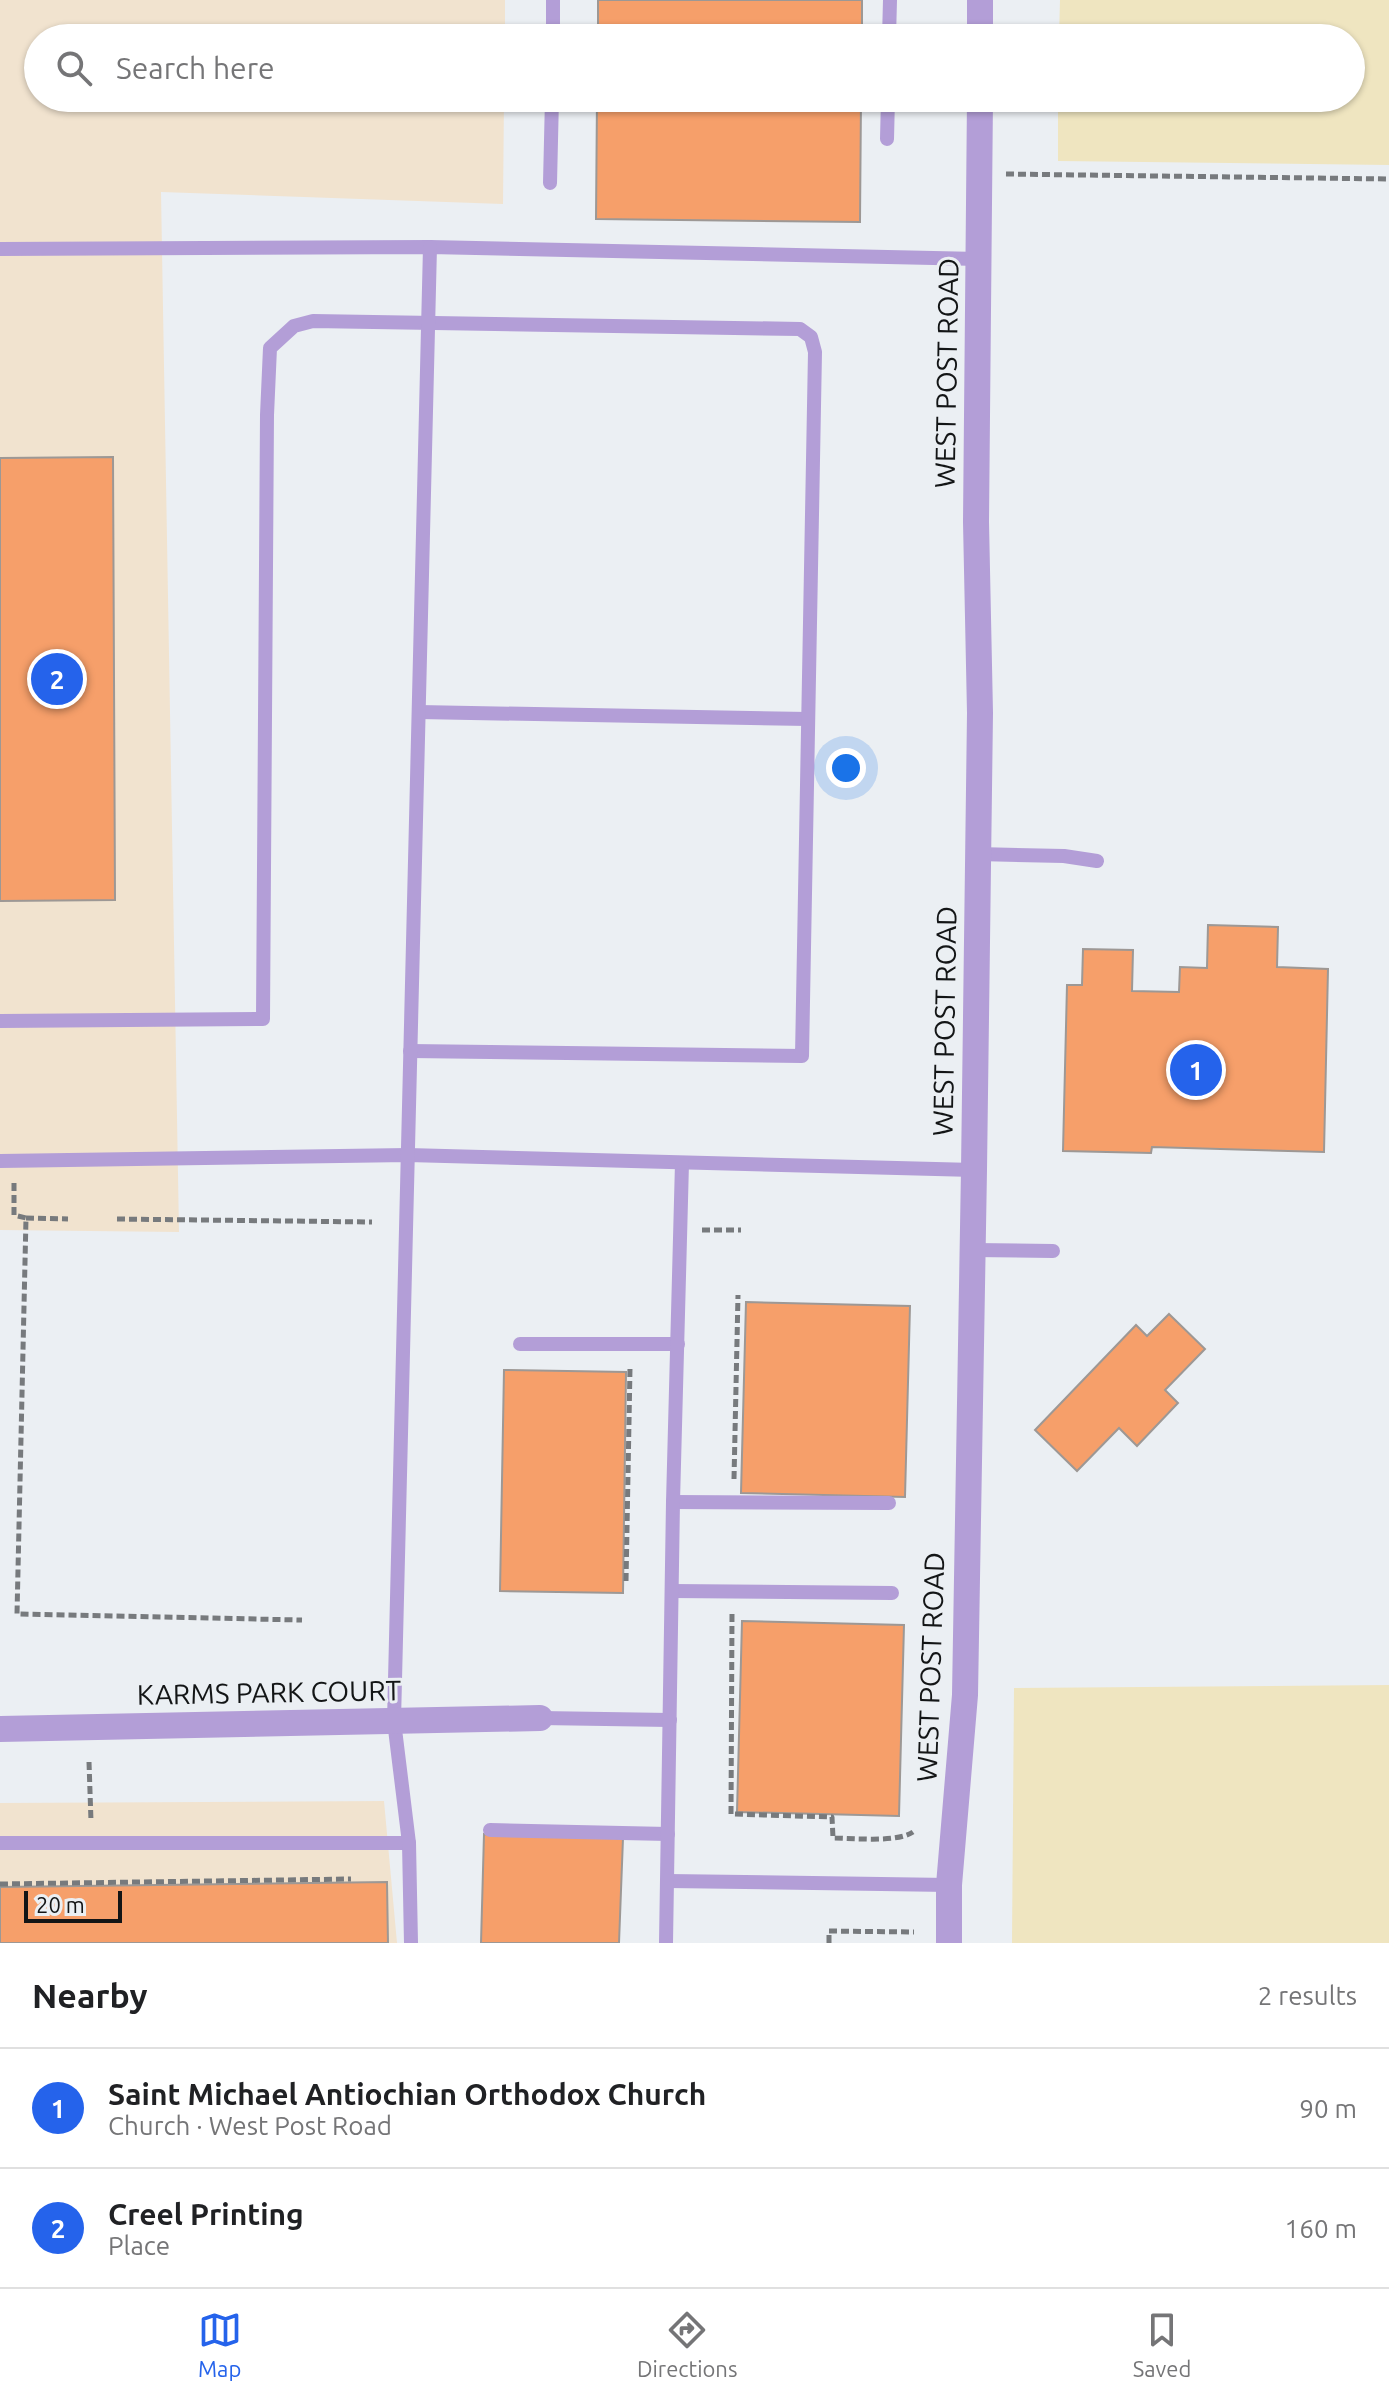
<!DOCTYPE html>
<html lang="en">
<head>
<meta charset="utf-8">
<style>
	body { margin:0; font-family:Ubuntu,sans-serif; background:#f2f2f2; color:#202124 }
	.scale { position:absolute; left:24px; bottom:20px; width:98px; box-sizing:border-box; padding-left:8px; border:4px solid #131516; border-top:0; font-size:22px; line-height:28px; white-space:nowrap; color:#131516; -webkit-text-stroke:6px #ebeff3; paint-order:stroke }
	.you { position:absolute; left:846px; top:768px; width:28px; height:28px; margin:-20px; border:6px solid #fff; border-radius:50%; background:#1a73e8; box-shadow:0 0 0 12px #1a73e833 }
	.badge { display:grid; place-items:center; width:52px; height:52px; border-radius:50%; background:#2563eb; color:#fff; font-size:26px; font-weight:700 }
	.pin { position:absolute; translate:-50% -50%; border:4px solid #fff; box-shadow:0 2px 8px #0006 }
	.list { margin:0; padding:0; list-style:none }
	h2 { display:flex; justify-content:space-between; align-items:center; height:104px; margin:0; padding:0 32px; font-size:34px }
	h2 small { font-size:26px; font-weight:400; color:#757577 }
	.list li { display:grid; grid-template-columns:52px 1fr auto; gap:24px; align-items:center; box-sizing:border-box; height:120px; padding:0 32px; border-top:2px solid #e0e0e0 }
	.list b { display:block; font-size:30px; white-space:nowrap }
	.list p { margin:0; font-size:26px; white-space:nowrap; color:#757577 }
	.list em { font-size:26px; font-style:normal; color:#757577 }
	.icon { flex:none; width:44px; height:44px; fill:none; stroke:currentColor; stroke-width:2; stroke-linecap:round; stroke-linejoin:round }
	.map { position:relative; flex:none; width:1389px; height:1943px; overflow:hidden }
	.search { position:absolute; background:#fff; box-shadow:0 2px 6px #0004; left:24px; right:24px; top:24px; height:88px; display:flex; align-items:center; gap:20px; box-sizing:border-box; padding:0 28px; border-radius:44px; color:#757577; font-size:30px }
	.sheet { height:344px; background:#fff }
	nav { display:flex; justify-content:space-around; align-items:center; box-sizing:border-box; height:112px; border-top:2px solid #e0e0e0; background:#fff; font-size:22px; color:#757577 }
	nav a { display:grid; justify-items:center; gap:4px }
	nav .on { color:#2563eb }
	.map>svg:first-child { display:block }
	.industrial { fill:#f1e3cf }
	.sand { fill:#efe5c0 }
	.building { fill:#f69f6a; stroke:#9d9895; stroke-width:2 }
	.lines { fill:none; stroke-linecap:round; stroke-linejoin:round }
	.path { stroke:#777a7d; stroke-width:5; stroke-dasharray:8 4; stroke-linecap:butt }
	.service { stroke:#b39ed7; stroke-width:14 }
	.minor { stroke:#b39ed7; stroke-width:26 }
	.labels { text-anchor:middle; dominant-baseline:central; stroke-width:6; stroke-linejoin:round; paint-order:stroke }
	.street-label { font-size:28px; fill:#131516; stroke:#ebeff3 }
</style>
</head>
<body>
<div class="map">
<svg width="1389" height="1943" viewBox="0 0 1389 1943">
	<rect width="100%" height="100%" fill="#ebeff3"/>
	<!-- industrial -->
	<g class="industrial">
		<polygon points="0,0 505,0 505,38 38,38 38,98 504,98 503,204 161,192 179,1232 0,1230"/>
		<polygon points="384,1801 397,1943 0,1943 0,1803"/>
	</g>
	<!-- sand -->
	<g class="sand">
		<polygon points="1060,0 1389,0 1389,165 1058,161 1058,98 1351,98 1351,38 1059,38"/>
		<polygon points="1389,1685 1389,1943 1012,1943 1014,1688"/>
	</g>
	<!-- building -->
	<g class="building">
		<rect x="598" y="0" width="264" height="38"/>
		<polygon points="597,98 861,98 860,222 596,219"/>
		<polygon points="113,457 115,900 0,901 0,458"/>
		<polygon points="1208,925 1278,927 1277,967 1328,969 1324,1152 1152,1147 1151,1153 1063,1151 1067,985 1082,985 1083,949 1133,950 1132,991 1179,992 1180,967 1207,968"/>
		<polygon points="746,1302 910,1306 905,1497 741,1493"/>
		<polygon points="1169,1314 1205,1349 1165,1390 1178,1403 1137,1446 1119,1428 1077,1471 1035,1430 1136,1325 1147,1336"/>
		<polygon points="504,1370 626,1372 623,1593 500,1591"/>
		<polygon points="742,1621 904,1625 899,1816 737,1812"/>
		<polygon points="484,1834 623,1838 619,1943 481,1943"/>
		<polygon points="387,1882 388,1943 0,1943 0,1887"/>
	</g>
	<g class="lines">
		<!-- path -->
		<g class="path">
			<polyline points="1006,174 1389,179"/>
			<polyline points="14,1183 14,1215 26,1218 17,1614 302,1620"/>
			<polyline points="26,1218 68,1219"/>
			<polyline points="117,1219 372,1222"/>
			<polyline points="702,1230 741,1230"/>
			<polyline points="734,1479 738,1295"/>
			<polyline points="626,1581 630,1368"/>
			<path d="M732,1614L731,1814L832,1817L833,1838C853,1838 897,1843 913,1832"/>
			<polyline points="89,1762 91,1821"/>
			<polyline points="0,1884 351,1879"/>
			<polyline points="829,1943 829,1931 914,1932"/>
		</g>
		<!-- service -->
		<g class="service">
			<polyline points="553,38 553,0"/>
			<polyline points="889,38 890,0"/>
			<polyline points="887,139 888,98"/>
			<polyline points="550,183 552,98"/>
			<polyline points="0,249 430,247 979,259"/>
			<polyline points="419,712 808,719"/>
			<polyline points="977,854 1064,856 1097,861"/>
			<polyline points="0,1021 263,1019 267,415 270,348 294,326 313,321 800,329 811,337 815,352 802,1056 410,1051"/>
			<polyline points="0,1161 408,1155 974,1170"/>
			<polyline points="973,1250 1053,1251"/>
			<polyline points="520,1344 678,1344"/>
			<polyline points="673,1502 889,1503"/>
			<polyline points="672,1591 892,1593"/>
			<polyline points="540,1718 670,1720"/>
			<polyline points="490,1830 668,1834"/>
			<polyline points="0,1843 409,1843"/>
			<polyline points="668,1881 949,1885"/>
			<polyline points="411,1943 409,1843 394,1721 430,247"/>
			<polyline points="666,1943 673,1502 682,1163"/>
		</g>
		<!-- minor -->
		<g class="minor">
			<polyline points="980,0 980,38"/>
			<polyline points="0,1729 540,1718"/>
			<polyline points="949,1943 949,1885 965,1695 974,1170 980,713 976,522 980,98"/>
		</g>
	</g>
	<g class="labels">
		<!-- street labels -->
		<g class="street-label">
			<text transform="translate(946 373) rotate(-89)">WEST POST ROAD</text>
			<text transform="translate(944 1021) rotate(-89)">WEST POST ROAD</text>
			<text transform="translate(930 1667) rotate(-88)">WEST POST ROAD</text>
			<text transform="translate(269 1692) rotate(-1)">KARMS PARK COURT</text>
		</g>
	</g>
</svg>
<div class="scale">20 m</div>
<div class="you"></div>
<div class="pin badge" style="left:1196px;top:1070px">1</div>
<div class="pin badge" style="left:57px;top:679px">2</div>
<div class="search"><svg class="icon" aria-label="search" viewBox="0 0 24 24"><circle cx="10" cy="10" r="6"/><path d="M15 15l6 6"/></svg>Search here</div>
</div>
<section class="sheet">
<h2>Nearby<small>2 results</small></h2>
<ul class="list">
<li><span class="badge">1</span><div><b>Saint Michael Antiochian Orthodox Church</b><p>Church · West Post Road</p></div><em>90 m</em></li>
<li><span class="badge">2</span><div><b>Creel Printing</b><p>Place</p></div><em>160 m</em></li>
</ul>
</section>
<nav>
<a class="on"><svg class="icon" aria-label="map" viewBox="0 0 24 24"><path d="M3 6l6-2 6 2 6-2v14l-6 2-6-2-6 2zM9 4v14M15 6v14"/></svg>Map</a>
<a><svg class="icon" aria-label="directions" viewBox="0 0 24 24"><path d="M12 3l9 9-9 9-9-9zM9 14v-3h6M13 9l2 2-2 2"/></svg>Directions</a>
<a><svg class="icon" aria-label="saved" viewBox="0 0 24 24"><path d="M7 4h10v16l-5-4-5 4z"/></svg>Saved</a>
</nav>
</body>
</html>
